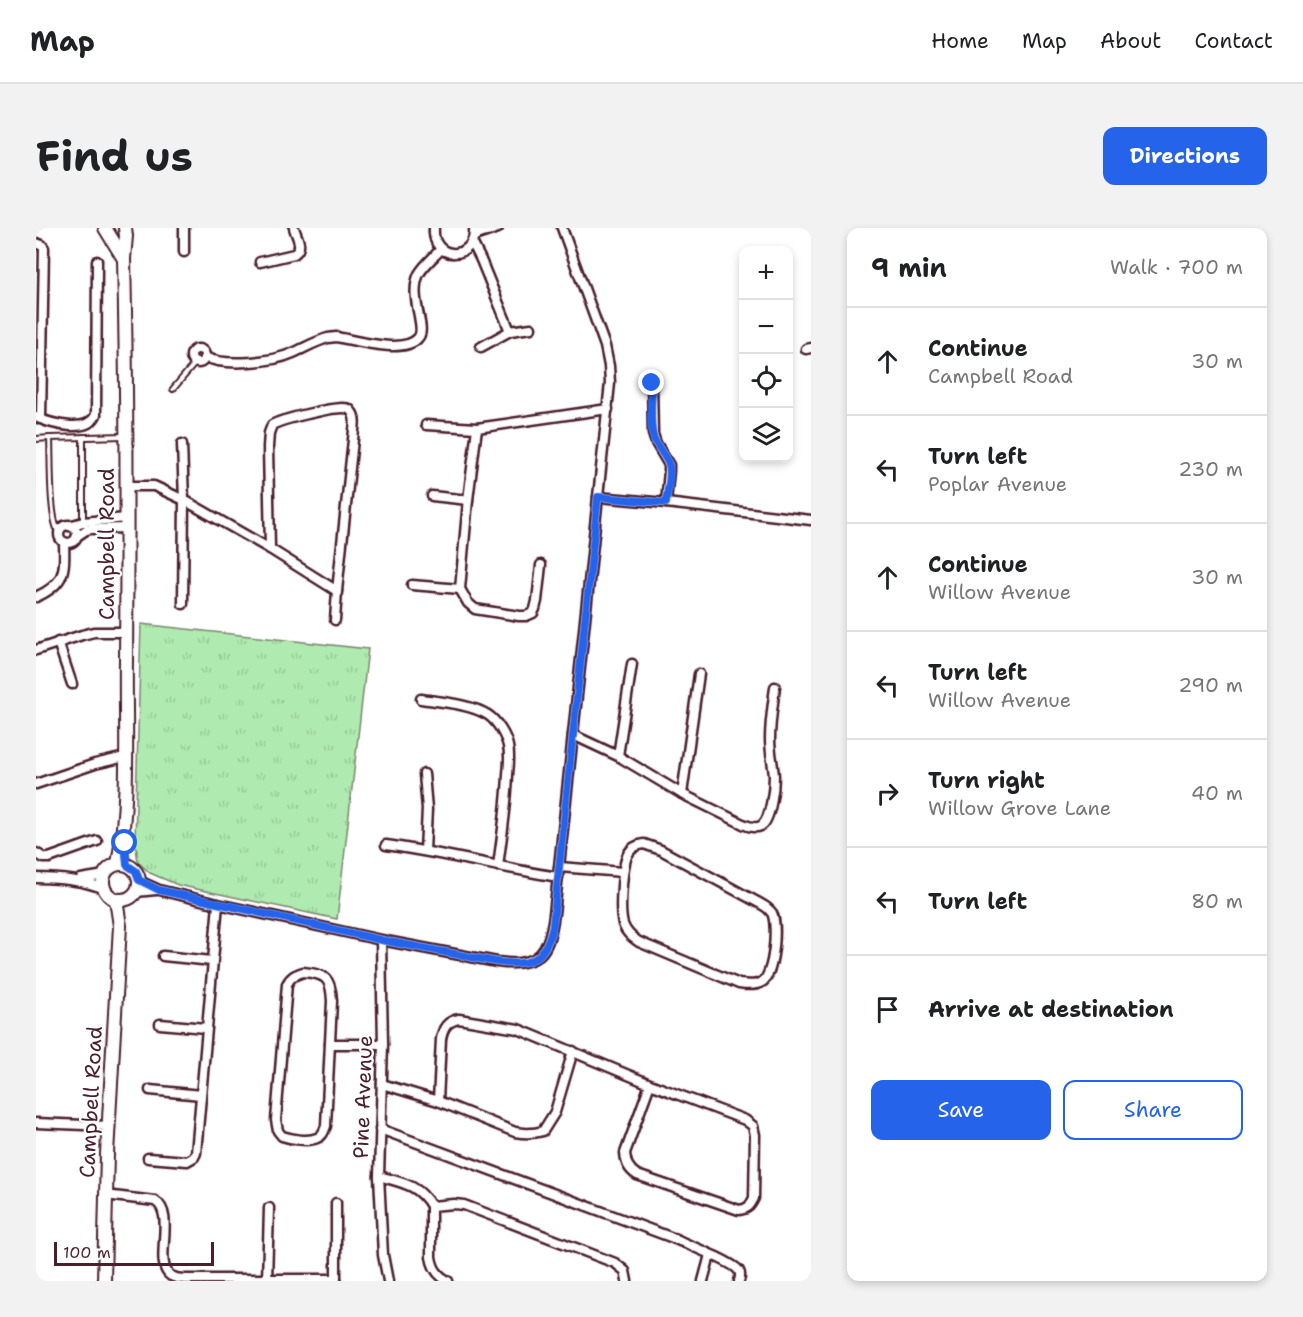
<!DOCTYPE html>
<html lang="en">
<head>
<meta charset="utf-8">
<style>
	body { margin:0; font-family:"Shantell Sans",sans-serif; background:#f2f2f2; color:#202124 }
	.controls { position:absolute; right:18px; top:18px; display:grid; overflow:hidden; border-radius:12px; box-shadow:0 3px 9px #0003 }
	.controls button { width:54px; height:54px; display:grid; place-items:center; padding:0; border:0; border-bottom:2px solid #e0e0e0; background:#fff; color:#202124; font:30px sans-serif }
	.scale { position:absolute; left:18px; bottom:15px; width:160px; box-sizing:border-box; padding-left:6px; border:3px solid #4a1f2b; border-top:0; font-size:16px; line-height:21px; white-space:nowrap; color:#4a1f2b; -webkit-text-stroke:4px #fff; paint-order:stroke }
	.stop { position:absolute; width:18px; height:18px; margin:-14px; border:4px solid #2563eb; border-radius:50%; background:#fff }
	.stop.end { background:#2563eb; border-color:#fff; box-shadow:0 2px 6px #0008 }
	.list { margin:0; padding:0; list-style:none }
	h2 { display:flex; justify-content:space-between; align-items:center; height:78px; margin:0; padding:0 24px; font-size:26px }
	h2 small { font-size:20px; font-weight:400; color:#757577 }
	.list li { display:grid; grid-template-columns:39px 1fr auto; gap:18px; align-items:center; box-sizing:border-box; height:108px; padding:0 24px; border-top:2px solid #e0e0e0 }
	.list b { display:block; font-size:22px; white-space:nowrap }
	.list p { margin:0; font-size:20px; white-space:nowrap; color:#757577 }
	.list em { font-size:20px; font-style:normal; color:#757577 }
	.actions { display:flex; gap:12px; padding:18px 24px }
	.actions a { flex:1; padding:14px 0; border:2px solid #2563eb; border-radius:12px; text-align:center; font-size:21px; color:#2563eb }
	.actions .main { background:#2563eb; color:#fff }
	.icon { flex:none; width:33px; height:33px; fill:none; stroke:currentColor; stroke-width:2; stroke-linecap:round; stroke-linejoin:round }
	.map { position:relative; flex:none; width:775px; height:1053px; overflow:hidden; border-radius:12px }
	header { display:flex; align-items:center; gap:36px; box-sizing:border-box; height:84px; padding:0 30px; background:#fff; border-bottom:2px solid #e0e0e0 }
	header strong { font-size:28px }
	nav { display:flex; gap:33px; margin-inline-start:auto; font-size:21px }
	.intro { display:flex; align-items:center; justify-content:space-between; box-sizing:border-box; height:144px; padding:0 36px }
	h1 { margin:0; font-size:42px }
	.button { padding:15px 27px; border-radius:12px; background:#2563eb; color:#fff; font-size:21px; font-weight:700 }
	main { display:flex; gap:36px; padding:0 36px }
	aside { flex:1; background:#fff; border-radius:12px; box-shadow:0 3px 9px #0003 }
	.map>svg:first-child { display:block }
	.grass { fill:url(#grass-tufts); stroke:#7c856e; stroke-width:1.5 }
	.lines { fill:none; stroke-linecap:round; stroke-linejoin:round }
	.lane-casing { stroke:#4a1f2b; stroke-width:8 }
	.street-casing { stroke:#4a1f2b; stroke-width:13 }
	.secondary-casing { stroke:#4a1f2b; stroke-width:16 }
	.lane { stroke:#fff; stroke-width:4 }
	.street { stroke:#fff; stroke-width:8 }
	.secondary { stroke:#fff; stroke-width:12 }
	.route { stroke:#2563eb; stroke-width:8 }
	.labels { text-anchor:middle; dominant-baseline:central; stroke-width:4.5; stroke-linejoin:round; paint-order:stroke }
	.street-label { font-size:21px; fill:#4a1f2b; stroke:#fff }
</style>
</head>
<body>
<header>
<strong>Map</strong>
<nav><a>Home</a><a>Map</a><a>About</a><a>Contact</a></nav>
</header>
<div class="intro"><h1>Find us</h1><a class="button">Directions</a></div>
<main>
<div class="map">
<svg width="775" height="1053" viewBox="0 0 775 1053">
	<defs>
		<pattern id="grass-tufts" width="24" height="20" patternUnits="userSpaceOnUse" patternTransform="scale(1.5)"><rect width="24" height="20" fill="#afebb0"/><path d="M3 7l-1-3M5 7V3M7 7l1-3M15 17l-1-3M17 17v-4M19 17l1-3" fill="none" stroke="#98c998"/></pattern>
	</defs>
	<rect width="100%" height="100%" fill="#fff"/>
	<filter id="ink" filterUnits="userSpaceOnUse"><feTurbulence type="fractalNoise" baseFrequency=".0167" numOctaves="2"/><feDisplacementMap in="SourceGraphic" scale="12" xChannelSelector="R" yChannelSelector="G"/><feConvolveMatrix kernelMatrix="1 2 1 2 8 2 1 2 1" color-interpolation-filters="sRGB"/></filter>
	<g filter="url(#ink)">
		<!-- grass -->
		<polygon class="grass" points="105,396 332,421 301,691 142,657 114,645 102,634 99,613"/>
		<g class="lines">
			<defs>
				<g id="lane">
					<polyline points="137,161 160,134"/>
					<polyline points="47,209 47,293"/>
					<polyline points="0,211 14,210"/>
					<path d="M23,305C13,289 15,231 14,210L88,208"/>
				</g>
				<g id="street">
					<polyline points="148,0 148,24"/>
					<path d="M398,0C395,34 441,33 438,0"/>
					<polyline points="438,8 462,0"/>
					<polyline points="436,14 445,32 474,103"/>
					<polyline points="0,15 6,17 8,20 5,191"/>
					<path d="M224,34L258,26C268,19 261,10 258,0"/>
					<polyline points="445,119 474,103 495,100"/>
					<polyline points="770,121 775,120"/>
					<circle cx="162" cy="128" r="7"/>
					<path d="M169,129C189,139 237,134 257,125C269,120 280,113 292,110L300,109C318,112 368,127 382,110C387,105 384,95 383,88C380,74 377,59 383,46C388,37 398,29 405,21"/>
					<polyline points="616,155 617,206 620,215 633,237 633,243 630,275"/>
					<path d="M0,189C15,196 51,206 60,187L61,33"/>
					<polyline points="390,197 441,200 572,181"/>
					<polyline points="441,200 432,272 424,361 432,375 439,381 483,388 490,388 497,385 499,381 501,373 505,337"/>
					<polyline points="146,216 148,272 147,376"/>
					<polyline points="90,258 118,258 148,272 234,321 301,363"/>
					<polyline points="396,268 432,272"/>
					<polyline points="562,269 630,275 775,292"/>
					<circle cx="32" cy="306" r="9"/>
					<polyline points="33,298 47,294 90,290"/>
					<polyline points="41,308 50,302 55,301 90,300"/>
					<path d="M234,321L232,219L233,205L236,197C246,191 294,180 306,180C310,180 313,180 315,183C320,188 319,196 318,202L301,363L299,392"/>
					<polyline points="376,357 424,361"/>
					<path d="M0,369C29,356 29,344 28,314"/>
					<polyline points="22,414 36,456"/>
					<polyline points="0,422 46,407 58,404 90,404"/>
					<path d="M385,471C405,474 435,476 452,487C461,493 470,508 472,518C474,527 473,537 472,546C471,577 466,607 462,638"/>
					<path d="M537,507L582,528L646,566L707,596C712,598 719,601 725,598C735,592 738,559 738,548C737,536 734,523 734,511C734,493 737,476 739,459"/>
					<polyline points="582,528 596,436"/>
					<polyline points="388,546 391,581 389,623"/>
					<polyline points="0,556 59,536 89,529"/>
					<polyline points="646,566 663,446"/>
					<path d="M608,616L625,622L725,676C729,678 733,681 736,685C742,697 738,747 726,754C720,758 710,757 703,756L603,714C596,709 590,705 587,696C583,683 586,638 592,626C596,619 601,617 608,616Z"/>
					<path d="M350,617C408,625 465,640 522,649"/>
					<polyline points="0,625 8,630 13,630 61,613"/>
					<polyline points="523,639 587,644"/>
					<path d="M0,650C24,650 47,652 69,661"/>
					<polyline points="45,651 69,647"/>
					<path d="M103,653L123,662L182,676L345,712L461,734C503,740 513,725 518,686C520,670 521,655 523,639L574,155L573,138L569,118L526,0"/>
					<polyline points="100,664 120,662"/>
					<polyline points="345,712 347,816 343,948 347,1027 352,1053"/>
					<polyline points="127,728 176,733"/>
					<path d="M267,744C290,746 295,750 296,773L290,898C288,903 287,908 281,910C272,914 255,911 246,908L242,903L240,892L251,756C255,748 259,747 267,744Z"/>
					<polyline points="124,796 170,800"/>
					<polyline points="294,816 347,816"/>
					<path d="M346,856L402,873L479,904C490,906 497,906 507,903L519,884L537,823"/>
					<polyline points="114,862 165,867"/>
					<path d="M402,873L405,811C407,800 411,793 423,791L482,801L614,856L709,892L717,898L719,907L718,970C714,978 712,981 703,982L601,947C592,941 590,935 589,925L614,856"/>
					<polyline points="0,895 72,898"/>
					<path d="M344,901L637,1010C648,1015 699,1035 703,1043C705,1046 704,1050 703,1053"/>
					<polyline points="112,930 151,933 158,929 160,925 182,676"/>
					<path d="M343,948C366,955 382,956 395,978V1029C397,1041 402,1048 412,1053"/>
					<path d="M69,967L119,973C141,986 116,1036 135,1048C139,1050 144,1051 149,1051H300"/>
					<polyline points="395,978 418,976 428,977 579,1035 589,1043 591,1053"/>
					<polyline points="231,1053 233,980"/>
					<polyline points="300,1053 300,975"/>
					<polyline points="667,1053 674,1027"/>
				</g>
				<g id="secondary">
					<polyline points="69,0 88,31"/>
					<path d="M82,636C94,571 89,498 90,432C91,298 91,164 88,31L90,8L89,0"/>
					<circle cx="85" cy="654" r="18"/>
					<polyline points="68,1053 71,926 84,698 80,671"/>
				</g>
			</defs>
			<!-- lane casing -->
			<use href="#lane" class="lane-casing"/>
			<!-- street casing -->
			<use href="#street" class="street-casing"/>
			<!-- secondary casing -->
			<use href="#secondary" class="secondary-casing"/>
			<!-- lane -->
			<use href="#lane" class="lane"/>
			<!-- street -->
			<use href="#street" class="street"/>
			<!-- secondary -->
			<use href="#secondary" class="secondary"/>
		</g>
	</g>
	<g class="lines" filter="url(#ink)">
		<!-- route -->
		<path class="route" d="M89,615L91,637L100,643L103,652L123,662L345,712L461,734C496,739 509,732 517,697L562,269L630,275C631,264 636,248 633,237C629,227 620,218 617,208C613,191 616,172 616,155"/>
	</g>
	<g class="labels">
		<!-- street labels -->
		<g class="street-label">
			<text transform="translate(71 316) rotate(-90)">Campbell Road</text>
			<text transform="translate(327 869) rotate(-88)">Pine Avenue</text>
			<text transform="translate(55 874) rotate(-87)">Campbell Road</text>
		</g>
	</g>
</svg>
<div class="controls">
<button>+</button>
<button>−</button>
<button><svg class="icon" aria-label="locate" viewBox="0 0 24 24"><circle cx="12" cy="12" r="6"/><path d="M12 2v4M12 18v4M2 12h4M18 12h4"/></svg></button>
<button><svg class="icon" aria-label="layers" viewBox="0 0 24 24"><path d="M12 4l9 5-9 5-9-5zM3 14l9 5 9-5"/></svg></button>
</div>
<div class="scale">100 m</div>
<div class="stop" style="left:89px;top:615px"></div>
<div class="stop end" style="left:616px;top:155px"></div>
</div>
<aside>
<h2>9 min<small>Walk · 700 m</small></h2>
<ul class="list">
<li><svg class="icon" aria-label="ahead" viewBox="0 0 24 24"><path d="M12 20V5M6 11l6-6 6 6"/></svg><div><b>Continue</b><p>Campbell Road</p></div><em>30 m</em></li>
<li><svg class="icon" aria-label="left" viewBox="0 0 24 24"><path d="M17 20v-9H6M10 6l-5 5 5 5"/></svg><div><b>Turn left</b><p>Poplar Avenue</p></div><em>230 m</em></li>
<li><svg class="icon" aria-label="ahead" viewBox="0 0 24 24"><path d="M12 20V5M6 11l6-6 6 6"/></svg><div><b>Continue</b><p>Willow Avenue</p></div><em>30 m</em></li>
<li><svg class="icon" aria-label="left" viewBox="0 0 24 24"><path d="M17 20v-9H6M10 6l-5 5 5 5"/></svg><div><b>Turn left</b><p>Willow Avenue</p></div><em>290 m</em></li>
<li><svg class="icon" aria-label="right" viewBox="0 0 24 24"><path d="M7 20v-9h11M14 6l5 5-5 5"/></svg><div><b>Turn right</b><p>Willow Grove Lane</p></div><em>40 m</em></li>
<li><svg class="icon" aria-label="left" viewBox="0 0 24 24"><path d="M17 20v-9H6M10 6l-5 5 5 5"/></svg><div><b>Turn left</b></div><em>80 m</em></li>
<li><svg class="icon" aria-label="arrive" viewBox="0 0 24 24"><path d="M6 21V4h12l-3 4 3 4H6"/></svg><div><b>Arrive at destination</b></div></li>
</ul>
<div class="actions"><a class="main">Save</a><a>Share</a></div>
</aside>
</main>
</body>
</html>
